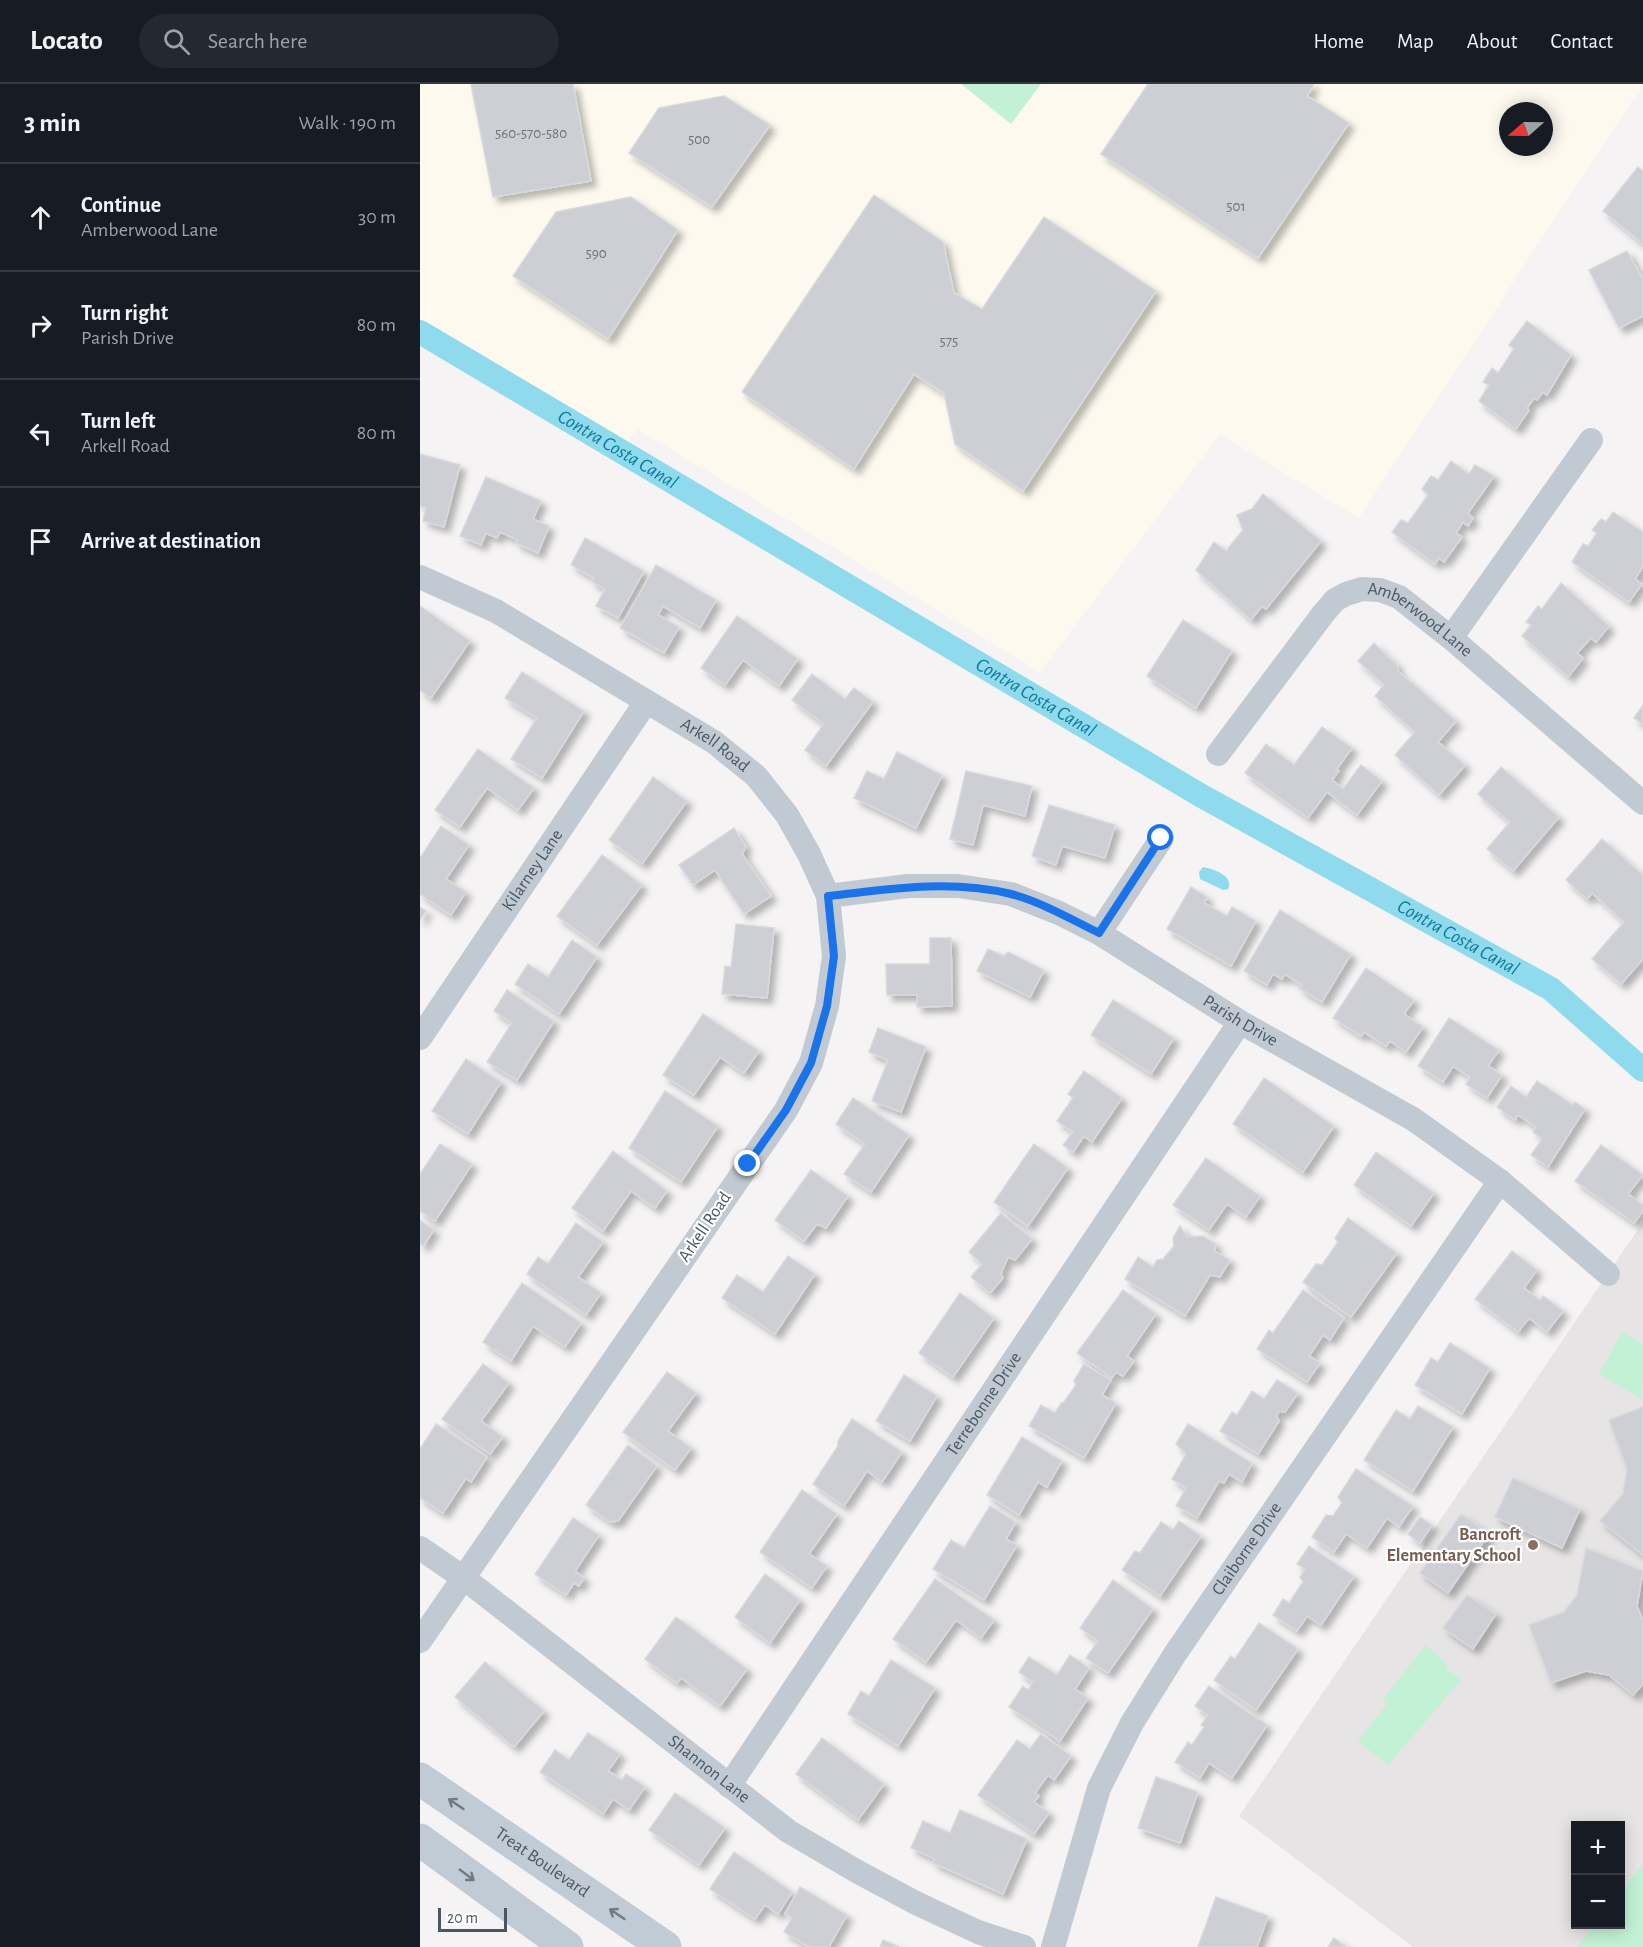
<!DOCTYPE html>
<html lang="en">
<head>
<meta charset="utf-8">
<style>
	body { margin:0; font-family:"Alegreya Sans",sans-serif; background:#242831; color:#f1f3f6 }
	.controls { position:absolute; right:18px; bottom:18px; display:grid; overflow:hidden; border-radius:0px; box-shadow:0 3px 15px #0003 }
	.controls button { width:54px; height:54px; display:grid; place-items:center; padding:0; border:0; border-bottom:2px solid #363941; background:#171b24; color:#f1f3f6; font:30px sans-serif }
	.compass { position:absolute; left:1079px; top:18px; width:54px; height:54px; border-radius:50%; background:#171b24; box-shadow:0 3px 15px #0003; rotate:250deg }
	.scale { position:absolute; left:18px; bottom:15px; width:69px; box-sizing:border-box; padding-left:6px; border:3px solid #4a5661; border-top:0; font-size:16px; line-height:21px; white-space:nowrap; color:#4a5661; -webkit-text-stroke:4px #fff; paint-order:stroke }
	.stop { position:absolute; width:18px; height:18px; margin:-14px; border:4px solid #1a73e8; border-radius:50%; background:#fff }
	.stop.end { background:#1a73e8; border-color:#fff; box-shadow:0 2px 6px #0008 }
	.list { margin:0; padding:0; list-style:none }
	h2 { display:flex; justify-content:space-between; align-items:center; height:78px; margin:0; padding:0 24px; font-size:26px }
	h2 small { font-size:20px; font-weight:400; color:#9ea1a6 }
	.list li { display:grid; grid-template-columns:39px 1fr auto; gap:18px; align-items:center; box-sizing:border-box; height:108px; padding:0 24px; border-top:2px solid #363941 }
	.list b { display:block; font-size:22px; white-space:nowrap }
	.list p { margin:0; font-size:20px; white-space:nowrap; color:#9ea1a6 }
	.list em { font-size:20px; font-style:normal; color:#9ea1a6 }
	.icon { flex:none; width:33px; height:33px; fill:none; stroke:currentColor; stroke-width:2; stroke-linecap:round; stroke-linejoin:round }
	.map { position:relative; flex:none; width:1223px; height:1863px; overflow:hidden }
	header { display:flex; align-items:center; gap:36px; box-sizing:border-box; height:84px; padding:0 30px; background:#171b24; border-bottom:2px solid #363941 }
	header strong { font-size:28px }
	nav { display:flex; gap:33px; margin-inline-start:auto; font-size:21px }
	.search { width:420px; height:54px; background:#242831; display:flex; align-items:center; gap:15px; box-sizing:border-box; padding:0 21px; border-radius:33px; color:#9ea1a6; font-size:22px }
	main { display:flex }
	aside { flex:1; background:#171b24 }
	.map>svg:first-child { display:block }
	.commercial { fill:#fdf9ef; fill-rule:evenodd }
	.education { fill:#e6e4e5; fill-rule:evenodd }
	.green { fill:#c3f1d5 }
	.water { fill:#90daee }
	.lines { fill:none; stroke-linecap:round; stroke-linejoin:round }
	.canal { stroke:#90daee; stroke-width:24 }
	.building { fill:#cdcfd5; stroke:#d7d9de; stroke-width:1.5; filter:url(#shadow) }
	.street { stroke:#c1cad2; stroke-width:24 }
	.secondary { stroke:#c1cbd6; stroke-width:33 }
	.oneway { stroke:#6e7984 }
	.route { stroke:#1a73e8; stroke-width:8 }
	.education-dot { fill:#8d6e63; stroke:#fff; stroke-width:2 }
	.labels { text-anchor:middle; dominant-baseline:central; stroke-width:4.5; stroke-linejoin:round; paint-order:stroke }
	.number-label { font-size:15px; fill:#6b747e }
	.street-label { font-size:18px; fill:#4a5661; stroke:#fff }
	.education-label { font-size:18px; font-weight:bold; fill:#785e54; stroke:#fff; text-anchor:end }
	.water-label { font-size:20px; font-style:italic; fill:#0c7c9b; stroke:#fff }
</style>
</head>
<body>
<header>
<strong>Locato</strong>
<div class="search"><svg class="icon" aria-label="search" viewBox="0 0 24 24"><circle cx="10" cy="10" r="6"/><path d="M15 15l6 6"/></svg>Search here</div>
<nav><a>Home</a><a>Map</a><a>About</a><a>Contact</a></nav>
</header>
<main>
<aside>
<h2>3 min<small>Walk · 190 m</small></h2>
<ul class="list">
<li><svg class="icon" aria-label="ahead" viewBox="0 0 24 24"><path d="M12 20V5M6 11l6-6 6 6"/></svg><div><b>Continue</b><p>Amberwood Lane</p></div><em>30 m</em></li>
<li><svg class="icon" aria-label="right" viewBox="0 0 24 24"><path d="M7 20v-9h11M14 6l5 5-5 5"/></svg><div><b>Turn right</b><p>Parish Drive</p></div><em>80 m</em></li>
<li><svg class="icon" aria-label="left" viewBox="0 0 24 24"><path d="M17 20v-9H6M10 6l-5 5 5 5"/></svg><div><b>Turn left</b><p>Arkell Road</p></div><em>80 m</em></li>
<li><svg class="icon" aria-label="arrive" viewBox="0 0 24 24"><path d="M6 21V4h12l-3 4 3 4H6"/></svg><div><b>Arrive at destination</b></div></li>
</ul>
</aside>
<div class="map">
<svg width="1223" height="1863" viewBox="0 0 1223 1863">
	<defs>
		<filter id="shadow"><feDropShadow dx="5.5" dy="5.5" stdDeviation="3" flood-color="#0004"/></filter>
	</defs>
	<rect width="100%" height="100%" fill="#f5f3f3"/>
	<!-- commercial -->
	<path class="commercial" d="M0,0H1223L939,434L800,350L620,588L217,345L205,362L0,242ZM1088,27H1124V63H1088Z"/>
	<!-- education -->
	<path class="education" d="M1223,1138V1863H993L819,1732ZM1156,1742H1200V1840H1156Z"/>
	<!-- green -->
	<g class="green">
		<polygon points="541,0 621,0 591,40"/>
		<polygon points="1202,1248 1223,1260 1222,1315 1179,1290"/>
		<polygon points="1006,1561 1027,1580 1026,1584 1041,1596 968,1681 938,1657 967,1620 963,1615"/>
		<polygon points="1223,1780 1223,1863 1157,1863 1175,1841 1200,1840 1201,1808"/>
	</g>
	<!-- water -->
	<path class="water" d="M783,783C794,785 814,792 808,805L803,806L780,795L779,788Z"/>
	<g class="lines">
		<!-- canal -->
		<path class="canal" id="s1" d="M0,248L780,711L1131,905L1223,986"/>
	</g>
	<!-- building -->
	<g class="building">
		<polygon points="51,0 153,0 171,97 73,113"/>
		<polygon points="728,0 894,0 887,12 929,39 838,174 681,70"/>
		<polygon points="304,12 350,41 292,123 209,69 239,24"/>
		<polygon points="1218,83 1223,87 1223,160 1183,127"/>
		<polygon points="454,111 523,158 534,209 562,225 624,133 736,207 603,407 535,360 524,309 494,290 434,385 322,308"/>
		<polygon points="211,113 258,146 188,255 93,192 136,128"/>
		<polygon points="1207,167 1223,196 1223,232 1199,244 1169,186"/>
		<polygon points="1107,237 1151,271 1127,311 1123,308 1117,316 1114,314 1107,324 1109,326 1096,345 1059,317 1069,301 1063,298 1072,284 1078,289 1094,265 1089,261"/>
		<polygon points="0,370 40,381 24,443 3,437 6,424 0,422"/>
		<polygon points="1031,377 1049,390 1055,381 1074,392 1048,429 1053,434 1048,442 1043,438 1036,449 1042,453 1024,478 1019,474 1015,480 972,448 981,436 988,439 1008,411 1002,405 1011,392 1018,396"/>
		<polygon points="66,393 121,417 113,435 129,442 118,469 96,459 98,456 80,448 77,454 66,449 61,461 40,452"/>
		<polygon points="843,410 901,457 846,525 842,522 831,536 776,486 794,458 806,467 823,446 817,431 832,425"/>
		<polygon points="1193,428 1223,448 1223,482 1215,495 1222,500 1209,518 1152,478 1163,460 1168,462 1177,449 1172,446 1181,435 1186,438"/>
		<polygon points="165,454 224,487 198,534 176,522 185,505 171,497 174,494 151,481"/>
		<polygon points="236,481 296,516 280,544 243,522 238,531 259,543 244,569 200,544"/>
		<polygon points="1141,499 1189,542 1176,558 1171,554 1157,569 1163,574 1148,593 1102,552 1111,541 1106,538 1118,522 1122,525"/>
		<polygon points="0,522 50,557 11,614 0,606"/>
		<polygon points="317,532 378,575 359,602 323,576 305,601 281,584"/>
		<polygon points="763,536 812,567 776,624 727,592"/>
		<polygon points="954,559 978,582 978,587 1036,637 1018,658 1045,681 1019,711 975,671 995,648 955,612 964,601 938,577"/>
		<polygon points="102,588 164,627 122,694 91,675 117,634 85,614"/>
		<polygon points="392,590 425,615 434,604 453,618 406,682 385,666 404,640 372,616"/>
		<polygon points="1223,621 1223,640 1214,634"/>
		<polygon points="902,643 932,664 916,686 919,687 912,696 923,705 941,681 962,697 937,731 907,708 888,734 825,689 846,660 874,681"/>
		<polygon points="58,665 114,704 98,726 67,704 40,743 15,726"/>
		<polygon points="477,668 522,691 496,744 434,714 447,687 464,695"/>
		<polygon points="1081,683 1139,733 1093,787 1067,765 1090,738 1058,710"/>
		<polygon points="546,687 612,702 605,732 563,721 553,761 530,755"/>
		<polygon points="233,693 267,717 222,780 189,756"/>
		<polygon points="629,721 695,741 685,774 642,762 636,781 612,772"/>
		<polygon points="21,742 49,761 26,795 46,808 31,831 0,810 0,774"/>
		<polygon points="314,744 326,763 322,770 351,812 324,830 295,786 273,801 259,781"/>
		<polygon points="1182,755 1223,791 1223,875 1201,900 1172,875 1204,838 1172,809 1167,815 1146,796"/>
		<polygon points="182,771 222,801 177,861 137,832"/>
		<polygon points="771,803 787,813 784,819 807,832 812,823 836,837 811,882 747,845"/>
		<polygon points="0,823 6,827 0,836"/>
		<polygon points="860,826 931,870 902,918 879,904 882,901 865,890 862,895 853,890 847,901 824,887"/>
		<polygon points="316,840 354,844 347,914 302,910 305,882 311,883"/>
		<polygon points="510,854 531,854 532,922 497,923 497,911 467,911 466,880 510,880"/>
		<polygon points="152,856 177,873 139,930 95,900 108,880 128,893"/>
		<polygon points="568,865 584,872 588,868 624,886 610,913 557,887"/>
		<polygon points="946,884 994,916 984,930 1003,943 986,968 970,957 966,962 944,948 941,952 913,934"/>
		<polygon points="87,906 134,937 97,996 67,978 92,939 74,927"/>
		<polygon points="693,916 754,954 731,990 671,951"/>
		<polygon points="283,930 339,967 324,989 300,973 274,1011 243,991"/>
		<polygon points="1029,934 1079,966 1068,982 1082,991 1067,1014 1046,1000 1050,993 1033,982 1023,998 998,982"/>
		<polygon points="458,944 506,963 481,1028 452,1017 468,976 449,968"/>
		<polygon points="46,975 81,998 48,1050 12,1027"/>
		<polygon points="664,987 702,1014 672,1058 664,1052 653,1068 643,1061 653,1048 637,1037 653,1014 648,1010"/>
		<polygon points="844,994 914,1042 883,1088 813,1040"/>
		<polygon points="1117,997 1153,1021 1155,1018 1165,1025 1128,1083 1111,1071 1122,1055 1113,1048 1116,1043 1098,1031 1095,1036 1077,1023 1091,1002 1106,1013"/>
		<polygon points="245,1007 298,1042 261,1098 209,1064"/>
		<polygon points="433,1014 489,1051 451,1108 424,1090 445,1060 416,1040"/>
		<polygon points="20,1060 52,1080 15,1137 0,1127 0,1090"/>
		<polygon points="614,1060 648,1084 608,1142 574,1118"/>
		<polygon points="1181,1061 1223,1091 1208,1110 1223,1121 1223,1127 1214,1139 1155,1097"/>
		<polygon points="193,1067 247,1107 235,1124 211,1107 183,1147 152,1124"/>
		<polygon points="956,1068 1014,1109 991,1142 934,1101"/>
		<polygon points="786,1074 840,1112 826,1133 807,1120 789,1146 753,1121"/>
		<polygon points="391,1086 428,1112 406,1144 397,1140 384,1157 355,1136"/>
		<polygon points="581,1129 612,1155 595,1176 588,1173 581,1190 583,1194 570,1209 551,1193 562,1180 549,1168"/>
		<polygon points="928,1134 977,1169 931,1233 883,1198 896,1180 902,1181 918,1158 915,1154"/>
		<polygon points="0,1136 14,1146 3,1162 0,1160"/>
		<polygon points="156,1139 183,1158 158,1193 181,1209 166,1231 107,1190 118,1173 128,1180"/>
		<polygon points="760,1142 767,1153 783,1152 796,1160 794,1167 810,1176 800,1193 790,1191 765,1232 705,1195 718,1173 733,1183 737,1176 743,1175 754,1162 753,1154"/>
		<polygon points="1092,1167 1117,1186 1104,1204 1120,1216 1123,1212 1143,1227 1127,1248 1109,1234 1098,1248 1055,1215"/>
		<polygon points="368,1172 395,1190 355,1250 302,1214 317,1191 343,1208"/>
		<polygon points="102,1199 161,1239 145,1263 113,1242 91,1277 63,1258"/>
		<polygon points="703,1206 736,1230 707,1272 714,1277 703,1292 696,1288 692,1294 657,1269"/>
		<polygon points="883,1206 924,1234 910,1256 903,1251 889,1272 900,1279 887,1298 837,1265 849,1246 853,1249"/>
		<polygon points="540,1209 574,1234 533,1293 499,1269"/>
		<polygon points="1030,1259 1070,1284 1042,1330 995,1301 1011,1274 1018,1278"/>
		<polygon points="63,1280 89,1299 61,1337 83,1353 70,1370 22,1335"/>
		<polygon points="664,1280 691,1296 682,1311 696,1319 664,1374 609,1342 621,1321 635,1329 641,1319 644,1318 656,1301 654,1297"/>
		<polygon points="247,1288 276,1309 248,1347 271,1364 255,1386 203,1348"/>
		<polygon points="484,1291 517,1312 490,1357 456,1337"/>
		<polygon points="857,1296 878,1309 865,1328 859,1327 856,1332 859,1337 838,1370 800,1347 812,1328 817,1331 832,1307 844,1315"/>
		<polygon points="998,1322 1033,1343 993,1407 944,1376 976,1326 990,1335"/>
		<polygon points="1223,1323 1223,1471 1180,1437 1203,1410 1207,1385 1189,1336"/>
		<polygon points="432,1335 482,1368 462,1398 447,1387 424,1422 393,1400 418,1362 418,1357"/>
		<polygon points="16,1340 67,1373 51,1398 46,1394 23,1429 0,1414 0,1365"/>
		<polygon points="768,1340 832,1379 822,1398 809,1390 804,1399 799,1397 777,1434 756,1422 766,1404 752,1395 766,1370 756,1360"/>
		<polygon points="602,1353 642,1377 627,1403 618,1398 599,1431 567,1411"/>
		<polygon points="208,1361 237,1382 198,1437 190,1438 166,1421"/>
		<polygon points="936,1385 993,1422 979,1443 967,1434 947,1464 926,1450 914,1468 892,1453 906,1431 913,1432 922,1419 918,1413"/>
		<polygon points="1093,1394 1160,1425 1142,1464 1075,1433"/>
		<polygon points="382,1406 417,1430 389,1470 407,1482 392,1504 340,1468"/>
		<polygon points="570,1422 596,1438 586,1455 597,1461 564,1516 513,1485 531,1456 544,1464"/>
		<polygon points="1041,1430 1069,1450 1028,1509 1000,1489"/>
		<polygon points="1000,1433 1012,1441 1000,1459 988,1450"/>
		<polygon points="153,1434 179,1451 155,1487 164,1494 159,1502 154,1499 146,1511 115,1490"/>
		<polygon points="759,1437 781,1452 740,1512 702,1486 715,1467 720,1469 741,1438 753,1446"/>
		<polygon points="889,1462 934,1492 901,1541 887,1532 877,1547 853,1531 863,1515 869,1519 883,1498 880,1493 885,1485 877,1480"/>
		<polygon points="1166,1464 1223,1487 1217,1522 1223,1537 1223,1600 1213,1611 1189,1591 1166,1587 1131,1599 1109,1541 1144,1528 1157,1511"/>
		<polygon points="345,1490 380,1516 350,1559 315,1533"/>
		<polygon points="515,1495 574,1536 561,1554 536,1536 506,1578 473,1555"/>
		<polygon points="693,1496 733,1525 688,1589 666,1574 678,1557 660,1544"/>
		<polygon points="1047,1511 1076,1530 1053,1565 1023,1544"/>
		<polygon points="256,1533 327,1585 300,1622 261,1594 257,1599 225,1575"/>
		<polygon points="839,1539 878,1565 836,1626 794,1596 811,1572 815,1575"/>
		<polygon points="650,1571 669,1584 655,1605 668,1614 640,1657 589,1623 603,1602 608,1606 613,1598 599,1588 609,1573 637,1591"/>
		<polygon points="471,1576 515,1604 478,1662 428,1630 441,1607 449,1612"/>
		<polygon points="65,1578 124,1627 94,1663 35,1613"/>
		<polygon points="789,1602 847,1641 812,1694 789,1679 780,1694 755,1678 768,1658 772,1661 784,1643 781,1641 788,1631 775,1622"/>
		<polygon points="168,1649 200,1670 188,1687 202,1696 206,1690 225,1703 209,1726 193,1715 183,1730 120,1688 135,1666 149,1676"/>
		<polygon points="621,1650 651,1672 634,1696 628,1691 615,1709 619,1712 614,1718 629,1729 614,1750 558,1711 597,1656 610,1665"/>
		<polygon points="402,1654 464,1700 438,1736 376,1690"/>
		<polygon points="736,1693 778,1708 760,1759 718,1744"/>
		<polygon points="255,1709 305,1744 279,1781 229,1746"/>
		<polygon points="540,1726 607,1755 583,1810 513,1779 515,1775 491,1764 503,1737 530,1749"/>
		<polygon points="314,1768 372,1808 358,1830 345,1821 335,1835 290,1805"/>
		<polygon points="380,1803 427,1831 409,1863 389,1863 364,1848 372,1834 365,1830"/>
		<polygon points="796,1813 848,1832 837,1863 778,1863"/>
		<polygon points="914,1854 926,1863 908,1863"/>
		<polygon points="463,1856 479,1863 460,1863"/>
	</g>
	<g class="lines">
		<!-- street -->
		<g class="street">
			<path id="s2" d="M0,493L76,527L294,658L336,692L367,731L389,770L408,812L414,872L407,922L391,979L366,1026L0,1557"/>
			<polyline points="1031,554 1171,356"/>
			<path id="s3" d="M798,670L903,530L915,516L926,510L942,505L960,506L979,513L1031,554L1223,719"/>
			<path id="s4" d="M408,812L488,802H538L591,810L639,829L679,849L820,938L993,1035L1080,1097L1188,1190"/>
			<polyline points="679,849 742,754"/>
			<path id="s5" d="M0,954L226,618"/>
			<path id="s6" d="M0,1464L45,1495L368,1747L438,1788L496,1819L558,1848L604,1863"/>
			<path id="s7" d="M309,1702L820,938"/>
			<path id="s8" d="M633,1863L679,1704L712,1639L755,1570L1080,1097"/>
		</g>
		<!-- secondary -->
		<g class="secondary">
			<path id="s9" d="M0,1695L245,1863"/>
			<polyline points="0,1756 147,1863"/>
		</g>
	</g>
	<!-- one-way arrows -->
	<defs><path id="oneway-shaft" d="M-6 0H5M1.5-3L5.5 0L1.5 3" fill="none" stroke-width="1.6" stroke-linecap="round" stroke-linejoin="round" transform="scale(1.5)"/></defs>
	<g class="oneway">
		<use href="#oneway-shaft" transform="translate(36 1720) rotate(-146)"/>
		<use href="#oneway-shaft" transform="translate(47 1791) rotate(37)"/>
		<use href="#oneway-shaft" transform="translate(197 1830) rotate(-146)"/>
	</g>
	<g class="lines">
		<!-- route -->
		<path class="route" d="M328,1080L366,1026L391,979L407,922L414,872L408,812C468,805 531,795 591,810C621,818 651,835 679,849L741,754"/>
	</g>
	<!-- markers -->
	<circle class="education-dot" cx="1113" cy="1461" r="6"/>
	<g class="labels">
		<!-- number labels -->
		<g class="number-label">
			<text x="111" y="49">560-570-580</text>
			<text x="279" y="55">500</text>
			<text x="816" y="122">501</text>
			<text x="176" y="169">590</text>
			<text x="529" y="257">575</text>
		</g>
		<!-- street labels -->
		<g class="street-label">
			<text stroke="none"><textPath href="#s3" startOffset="290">Amberwood Lane</textPath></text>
			<text stroke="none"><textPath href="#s2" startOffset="340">Arkell Road</textPath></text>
			<text stroke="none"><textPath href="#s5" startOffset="202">Kilarney Lane</textPath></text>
			<text stroke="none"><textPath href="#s4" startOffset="447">Parish Drive</textPath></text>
			<text transform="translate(285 1143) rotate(-56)">Arkell Road</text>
			<text stroke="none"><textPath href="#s7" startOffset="459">Terrebonne Drive</textPath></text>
			<text stroke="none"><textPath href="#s8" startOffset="447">Claiborne Drive</textPath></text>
			<text stroke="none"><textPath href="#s6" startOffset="364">Shannon Lane</textPath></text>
			<text stroke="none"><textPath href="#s9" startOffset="148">Treat Boulevard</textPath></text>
		</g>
		<!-- education labels -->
		<g class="education-label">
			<text x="1101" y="1451">Bancroft<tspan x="1101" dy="21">Elementary School</tspan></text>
		</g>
		<!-- water labels -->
		<g class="water-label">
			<text stroke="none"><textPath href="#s1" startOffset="230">Contra Costa Canal</textPath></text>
			<text stroke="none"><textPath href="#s1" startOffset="716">Contra Costa Canal</textPath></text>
			<text stroke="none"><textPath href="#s1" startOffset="1202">Contra Costa Canal</textPath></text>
		</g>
	</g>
</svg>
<div class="controls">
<button>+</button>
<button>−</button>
</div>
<svg class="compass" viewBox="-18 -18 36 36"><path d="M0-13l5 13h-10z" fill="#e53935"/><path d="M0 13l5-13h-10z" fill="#9ea1a6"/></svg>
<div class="scale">20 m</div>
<div class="stop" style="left:741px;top:754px"></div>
<div class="stop end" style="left:328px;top:1080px"></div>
</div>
</main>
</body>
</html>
